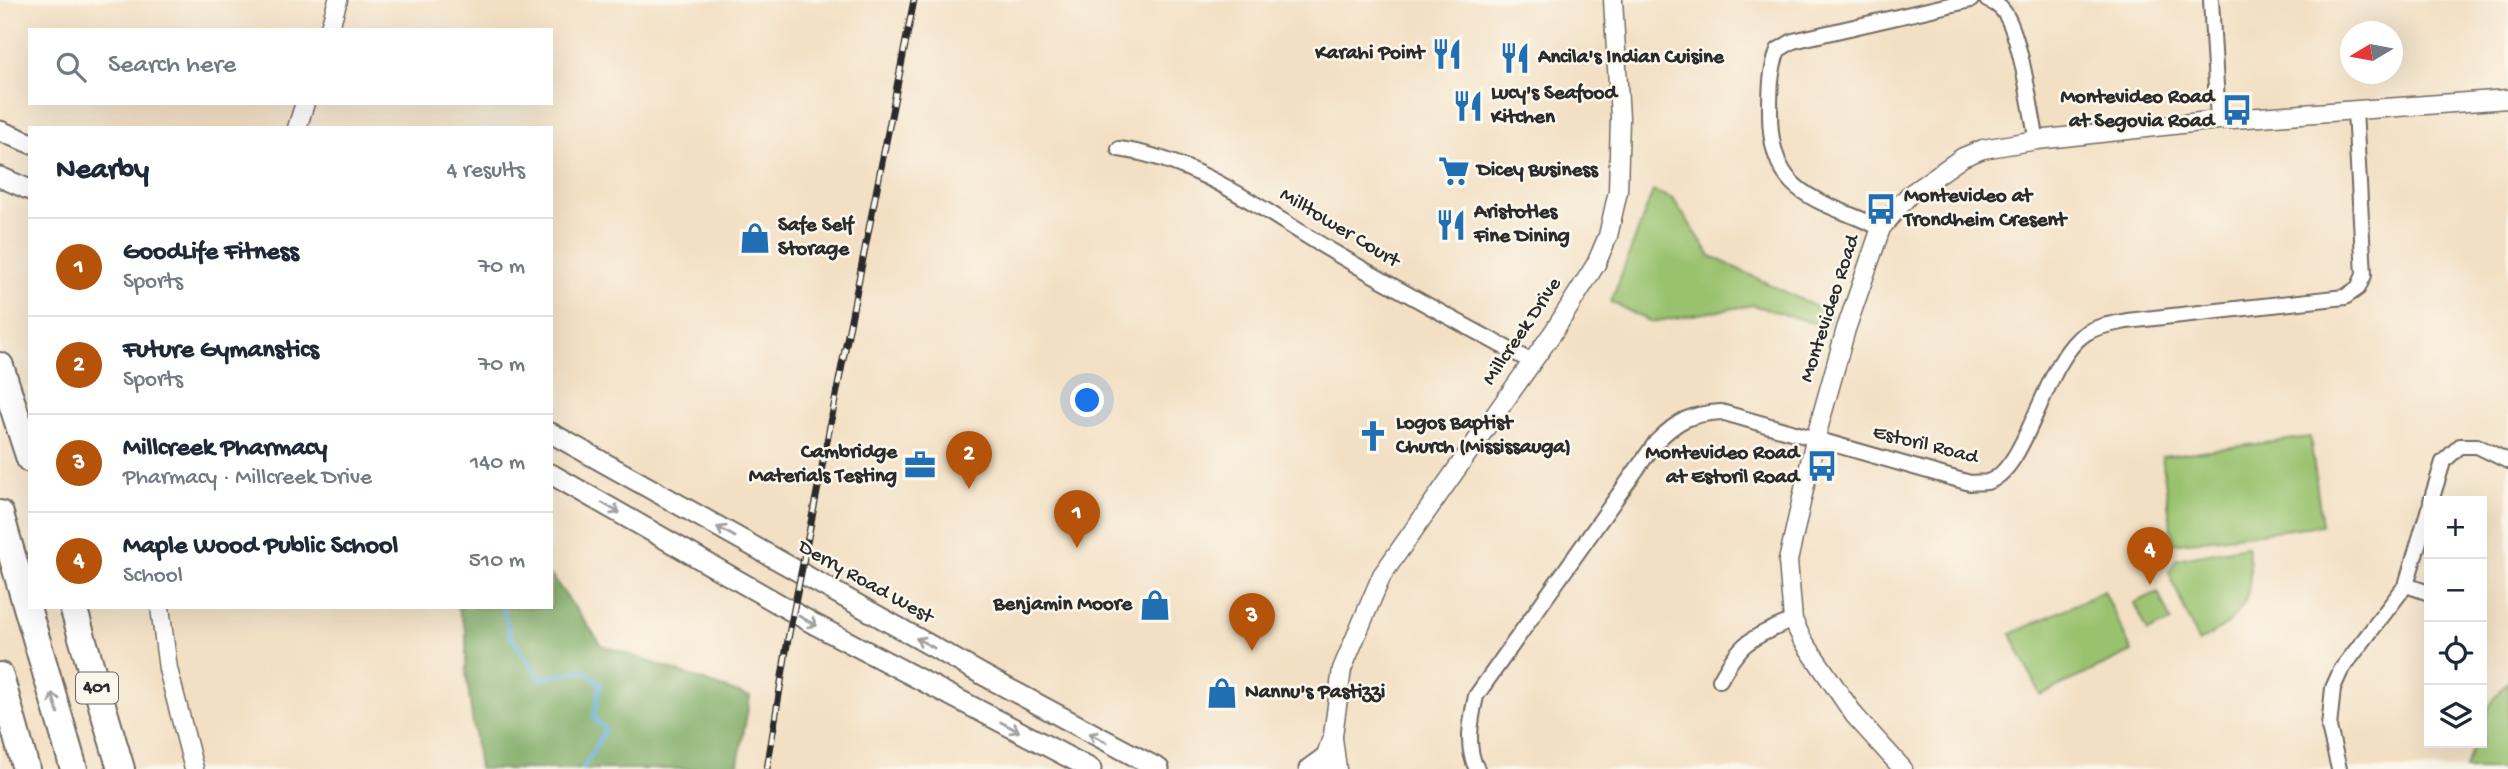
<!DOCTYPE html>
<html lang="en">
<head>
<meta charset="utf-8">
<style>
	body { margin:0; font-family:"Gochi Hand",sans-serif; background:#f2f2f3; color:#1f2937 }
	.controls { position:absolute; right:21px; bottom:21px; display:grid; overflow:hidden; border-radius:0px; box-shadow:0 7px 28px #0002 }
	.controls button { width:63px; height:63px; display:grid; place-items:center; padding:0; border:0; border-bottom:2px solid #e0e1e3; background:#fff; color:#1f2937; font:35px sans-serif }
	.compass { position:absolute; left:2340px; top:21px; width:63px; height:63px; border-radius:50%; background:#fff; box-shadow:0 7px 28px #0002; rotate:260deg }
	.you { position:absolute; left:1088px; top:401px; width:24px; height:24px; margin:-18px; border:5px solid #fff; border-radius:50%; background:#1a73e8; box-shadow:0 0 0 10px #1a73e833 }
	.badge { display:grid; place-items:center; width:46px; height:46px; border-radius:50%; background:#b45309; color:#fff; font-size:23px; font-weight:700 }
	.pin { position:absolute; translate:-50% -58px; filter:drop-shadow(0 2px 4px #0008) }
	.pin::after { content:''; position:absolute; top:37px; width:24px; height:21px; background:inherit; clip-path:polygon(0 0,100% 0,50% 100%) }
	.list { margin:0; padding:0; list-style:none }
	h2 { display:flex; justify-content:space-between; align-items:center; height:91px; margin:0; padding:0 28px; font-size:30px }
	h2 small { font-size:23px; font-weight:400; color:#747a83 }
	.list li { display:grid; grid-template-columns:46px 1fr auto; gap:21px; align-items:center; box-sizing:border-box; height:98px; padding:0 28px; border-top:2px solid #e0e1e3 }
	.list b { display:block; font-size:26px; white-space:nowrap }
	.list p { margin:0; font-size:23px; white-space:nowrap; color:#747a83 }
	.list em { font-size:23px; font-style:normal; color:#747a83 }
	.icon { flex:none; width:38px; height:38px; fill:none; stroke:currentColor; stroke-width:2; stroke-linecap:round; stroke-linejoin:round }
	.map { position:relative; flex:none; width:2508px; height:769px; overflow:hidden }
	.search { position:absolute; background:#fff; box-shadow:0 7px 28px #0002; left:28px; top:28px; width:525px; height:77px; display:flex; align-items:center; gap:18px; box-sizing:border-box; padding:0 24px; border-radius:0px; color:#747a83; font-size:26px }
	.panel { position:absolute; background:#fff; box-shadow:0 7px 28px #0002; left:28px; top:126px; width:525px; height:483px; border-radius:0px }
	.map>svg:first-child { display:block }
	.green { fill:#99c26e; stroke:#62764c; stroke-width:2 }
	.forest { fill:#7aa861; stroke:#526a46; stroke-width:2 }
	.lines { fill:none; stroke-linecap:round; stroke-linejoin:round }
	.stream { stroke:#60abd8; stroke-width:4.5 }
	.minor-casing { stroke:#716a61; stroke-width:18 }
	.tertiary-casing { stroke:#716a61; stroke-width:21 }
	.secondary-casing { stroke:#716a61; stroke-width:23 }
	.motorway-casing { stroke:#716a61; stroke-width:30 }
	.minor { stroke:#fff; stroke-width:14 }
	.tertiary { stroke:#fff; stroke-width:18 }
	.secondary { stroke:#fff; stroke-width:19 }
	.motorway { stroke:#fff; stroke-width:26 }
	.rail-casing { stroke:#2b2b2b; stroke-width:7 }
	.rail { stroke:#fbf7ec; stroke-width:4.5; stroke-dasharray:13; stroke-linecap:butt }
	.oneway { stroke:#a0a0a0 }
	.labels { text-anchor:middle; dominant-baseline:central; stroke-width:5; stroke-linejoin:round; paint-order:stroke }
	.shield { fill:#fbf7ec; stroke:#696865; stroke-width:2 }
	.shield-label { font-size:19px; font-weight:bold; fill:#2b2b2b }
	.poi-label { font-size:21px; font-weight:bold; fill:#2b2b2b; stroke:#fbf7ec; text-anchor:start }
	.street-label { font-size:21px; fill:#2b2b2b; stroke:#fbf7ec }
</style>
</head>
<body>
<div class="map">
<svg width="2508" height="769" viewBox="0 0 2508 769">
	<rect width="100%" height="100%" fill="#fbf7ec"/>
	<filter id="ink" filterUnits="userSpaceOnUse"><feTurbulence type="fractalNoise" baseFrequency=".0143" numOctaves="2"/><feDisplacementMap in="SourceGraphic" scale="14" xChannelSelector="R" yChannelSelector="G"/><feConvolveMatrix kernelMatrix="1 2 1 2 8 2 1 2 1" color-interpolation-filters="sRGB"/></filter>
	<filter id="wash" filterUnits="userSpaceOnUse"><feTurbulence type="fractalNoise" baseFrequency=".00686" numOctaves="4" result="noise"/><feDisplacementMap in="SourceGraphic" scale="28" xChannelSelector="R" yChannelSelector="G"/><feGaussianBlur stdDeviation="1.57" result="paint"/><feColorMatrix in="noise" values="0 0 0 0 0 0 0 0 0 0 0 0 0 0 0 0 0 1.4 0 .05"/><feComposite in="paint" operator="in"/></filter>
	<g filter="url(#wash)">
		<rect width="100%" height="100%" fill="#f3e0c4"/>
		<!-- green -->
		<g class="green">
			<polygon points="1653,191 1673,199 1711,256 1831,314 1827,327 1753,305 1651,322 1611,302"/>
			<polygon points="2310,437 2322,525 2173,544 2162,456"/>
			<path d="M2247,546C2257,594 2243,621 2198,642L2169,572L2177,559Z"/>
			<polygon points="2104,591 2132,652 2040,695 2011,634"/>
			<polygon points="2158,592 2171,622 2147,632 2134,603"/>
			<path d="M2508,681V769H2465L2474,743H2482C2482,711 2489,705 2508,681Z"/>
		</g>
		<!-- forest -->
		<polygon class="forest" points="551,575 602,645 750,697 737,769 479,769 466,672 466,630 457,607 551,607"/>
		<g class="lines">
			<!-- stream -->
			<polyline class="stream" points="503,607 510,636 541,679 584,670 600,684 594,718 605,730 583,769"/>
		</g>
	</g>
	<g filter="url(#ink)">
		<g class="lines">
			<defs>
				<g id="minor">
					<path d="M1987,0C1994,3 1999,5 2004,12C2021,36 2030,109 2037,140"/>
					<polyline points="2211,0 2218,120"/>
					<path d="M1119,149C1199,160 1262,210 1330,250C1396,289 1464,325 1532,362"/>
					<path d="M1881,228C1817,198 1770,197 1770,113C1770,90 1770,72 1778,50L1793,41L1971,0"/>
					<polyline points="2431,501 2443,462 2460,446 2477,446 2508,461"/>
					<polyline points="2406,585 2429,593"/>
					<path d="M1720,680C1742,639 1752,638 1793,620"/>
					<path d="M1477,769C1465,748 1471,719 1476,696L1656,442C1678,420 1690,414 1721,412L1970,483C1975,482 1982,483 1987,482C2028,471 2044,359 2086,333C2099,325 2113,324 2127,321L2345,297L2358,288L2364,275L2355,110"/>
					<polyline points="2339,769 2329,727 2333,688 2341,670 2406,585 2429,508"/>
				</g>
				<g id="tertiary">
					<polyline points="329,30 338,0"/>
					<polyline points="297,128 305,103"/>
					<polyline points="160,607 168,669 194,769"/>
					<polyline points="1333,738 1337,769"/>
					<polyline points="1321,769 1333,735 1342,669 1382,575 1554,331 1596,264 1608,236 1618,191 1620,118 1613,0"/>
					<polyline points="1903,769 1855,716 1802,639 1793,620 1788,561 1815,440 1846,329 1881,228 1909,195 1963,157 1983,149 2037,140 2218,120 2508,99"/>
				</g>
				<g id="secondary">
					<polyline points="0,131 30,143"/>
					<polyline points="0,177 30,190"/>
					<polyline points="551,433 985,676 1159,769"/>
					<polyline points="551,474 814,624 1091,769"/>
					<polyline points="1309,769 1324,758"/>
				</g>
				<g id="motorway">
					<polyline points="0,366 30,459"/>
					<polyline points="0,514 74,769"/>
					<polyline points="73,607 121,769"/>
					<polyline points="0,676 26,769"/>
				</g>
			</defs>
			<!-- minor casing -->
			<use href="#minor" class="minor-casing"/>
			<!-- tertiary casing -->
			<use href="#tertiary" class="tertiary-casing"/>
			<!-- secondary casing -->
			<use href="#secondary" class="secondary-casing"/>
			<!-- motorway casing -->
			<use href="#motorway" class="motorway-casing"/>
			<!-- minor -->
			<use href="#minor" class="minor"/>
			<!-- tertiary -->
			<use href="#tertiary" class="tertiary"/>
			<!-- secondary -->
			<use href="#secondary" class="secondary"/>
			<!-- motorway -->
			<use href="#motorway" class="motorway"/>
			<defs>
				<polyline id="rail" points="767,769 788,639 914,0"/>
			</defs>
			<!-- rail casing -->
			<use href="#rail" class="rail-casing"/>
			<!-- rail -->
			<use href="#rail" class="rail"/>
		</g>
		<!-- one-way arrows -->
		<defs><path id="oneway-shaft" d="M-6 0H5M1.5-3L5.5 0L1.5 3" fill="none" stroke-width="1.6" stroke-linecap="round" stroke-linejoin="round" transform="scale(1.75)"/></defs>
		<g class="oneway">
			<use href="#oneway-shaft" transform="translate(611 508) rotate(30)"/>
			<use href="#oneway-shaft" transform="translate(726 532) rotate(-151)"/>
			<use href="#oneway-shaft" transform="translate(808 621) rotate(29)"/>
			<use href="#oneway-shaft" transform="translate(925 643) rotate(-151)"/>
			<use href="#oneway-shaft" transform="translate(55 703) rotate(-106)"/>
			<use href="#oneway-shaft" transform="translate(1010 727) rotate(28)"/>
			<use href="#oneway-shaft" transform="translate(1098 738) rotate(-153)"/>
		</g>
	</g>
	<!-- icons -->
	<defs>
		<symbol id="restaurant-bare" viewBox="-9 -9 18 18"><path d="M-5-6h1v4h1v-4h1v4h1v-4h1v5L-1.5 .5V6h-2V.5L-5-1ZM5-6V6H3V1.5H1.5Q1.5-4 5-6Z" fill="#1f6fb2" stroke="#fbf7ec" stroke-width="2.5" paint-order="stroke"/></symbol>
		<symbol id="bus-bare" viewBox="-9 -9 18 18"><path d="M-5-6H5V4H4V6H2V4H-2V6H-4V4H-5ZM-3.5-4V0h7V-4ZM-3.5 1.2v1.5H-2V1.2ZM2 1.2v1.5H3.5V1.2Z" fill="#1f6fb2" stroke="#fbf7ec" stroke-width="2.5" paint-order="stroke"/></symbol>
		<symbol id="supermarket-bare" viewBox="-9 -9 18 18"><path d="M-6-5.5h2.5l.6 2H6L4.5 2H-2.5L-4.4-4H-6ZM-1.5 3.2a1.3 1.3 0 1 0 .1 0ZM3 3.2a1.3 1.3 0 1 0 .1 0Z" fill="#1f6fb2" stroke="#fbf7ec" stroke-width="2.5" paint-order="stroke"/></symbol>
		<symbol id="shop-bare" viewBox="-9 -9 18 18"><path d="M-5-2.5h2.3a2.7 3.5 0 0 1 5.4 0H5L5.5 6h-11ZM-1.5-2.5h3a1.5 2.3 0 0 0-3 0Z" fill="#1f6fb2" stroke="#fbf7ec" stroke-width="2.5" paint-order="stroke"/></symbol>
		<symbol id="church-bare" viewBox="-9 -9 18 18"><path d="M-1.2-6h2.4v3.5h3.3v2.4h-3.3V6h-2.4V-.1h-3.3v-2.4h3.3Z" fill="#1f6fb2" stroke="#fbf7ec" stroke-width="2.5" paint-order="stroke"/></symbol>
		<symbol id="office-bare" viewBox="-9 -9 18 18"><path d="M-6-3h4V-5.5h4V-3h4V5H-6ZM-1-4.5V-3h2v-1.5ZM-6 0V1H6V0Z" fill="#1f6fb2" stroke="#fbf7ec" stroke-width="2.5" paint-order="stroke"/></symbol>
	</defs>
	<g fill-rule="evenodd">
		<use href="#restaurant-bare" x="1425" y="32" width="44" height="44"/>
		<use href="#restaurant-bare" x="1493" y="36" width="44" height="44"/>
		<use href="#restaurant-bare" x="1446" y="84" width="44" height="44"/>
		<use href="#bus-bare" x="2215" y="88" width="44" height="44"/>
		<use href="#supermarket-bare" x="1432" y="149" width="44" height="44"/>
		<use href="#bus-bare" x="1859" y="187" width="44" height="44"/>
		<use href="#restaurant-bare" x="1429" y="203" width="44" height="44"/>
		<use href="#shop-bare" x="733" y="216" width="44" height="44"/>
		<use href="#church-bare" x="1351" y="414" width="44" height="44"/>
		<use href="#office-bare" x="898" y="443" width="44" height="44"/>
		<use href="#bus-bare" x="1800" y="444" width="44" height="44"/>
		<use href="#shop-bare" x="1133" y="583" width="44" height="44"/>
		<use href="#shop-bare" x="1200" y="671" width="44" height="44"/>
	</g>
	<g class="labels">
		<!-- shield labels -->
		<rect class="shield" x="76" y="672.5" width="42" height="31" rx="5"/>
		<g class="shield-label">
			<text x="97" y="688">401</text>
		</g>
		<!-- poi labels -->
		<g class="poi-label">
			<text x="1424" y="54" text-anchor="end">Karahi Point</text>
			<text x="1538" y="58">Ancila's Indian Cuisine</text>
			<text x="1491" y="94">Lucy's Seafood<tspan x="1491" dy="24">Kitchen</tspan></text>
			<text x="2214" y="98" text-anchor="end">Montevideo Road<tspan x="2214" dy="24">at Segovia Road</tspan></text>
			<text x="1477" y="171">Dicey Business</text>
			<text x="1904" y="197">Montevideo at<tspan x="1904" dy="24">Trondheim Cresent</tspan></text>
			<text x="1474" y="213">Aristotles<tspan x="1474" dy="24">Fine Dining</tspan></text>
			<text x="778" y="226">Safe Self<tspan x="778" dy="24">Storage</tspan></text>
			<text x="1396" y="424">Logos Baptist<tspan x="1396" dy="24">Church (Mississauga)</tspan></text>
			<text x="897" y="453" text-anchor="end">Cambridge<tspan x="897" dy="24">Materials Testing</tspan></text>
			<text x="1799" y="454" text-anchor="end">Montevideo Road<tspan x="1799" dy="24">at Estoril Road</tspan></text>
			<text x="1132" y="605" text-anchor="end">Benjamin Moore</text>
			<text x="1245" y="693">Nannu's Pastizzi</text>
		</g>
		<!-- street labels -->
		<g class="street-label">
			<text transform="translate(1339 229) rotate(31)">Milltower Court</text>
			<text transform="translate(1831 309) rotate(-72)">Montevideo Road</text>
			<text transform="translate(1523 332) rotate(-56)">Millcreek Drive</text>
			<text transform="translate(1925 446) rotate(14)">Estoril Road</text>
			<text transform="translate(865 583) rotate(29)">Derry Road West</text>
		</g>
	</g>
</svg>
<div class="controls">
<button>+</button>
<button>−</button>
<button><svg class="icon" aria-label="locate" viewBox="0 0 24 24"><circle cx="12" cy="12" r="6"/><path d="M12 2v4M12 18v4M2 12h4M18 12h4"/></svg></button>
<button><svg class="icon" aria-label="layers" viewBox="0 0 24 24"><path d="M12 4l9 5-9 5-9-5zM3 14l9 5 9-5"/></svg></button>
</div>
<svg class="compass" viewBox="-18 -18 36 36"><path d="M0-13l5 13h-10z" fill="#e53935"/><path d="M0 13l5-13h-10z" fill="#747a83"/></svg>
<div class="you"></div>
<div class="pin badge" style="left:1077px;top:548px">1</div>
<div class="pin badge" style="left:969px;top:489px">2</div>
<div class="pin badge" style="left:1252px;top:651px">3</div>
<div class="pin badge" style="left:2150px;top:585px">4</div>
<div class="search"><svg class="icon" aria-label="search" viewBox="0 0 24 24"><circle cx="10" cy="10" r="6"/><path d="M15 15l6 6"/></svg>Search here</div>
<section class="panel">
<h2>Nearby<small>4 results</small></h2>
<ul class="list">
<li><span class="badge">1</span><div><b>GoodLife Fitness</b><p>Sports</p></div><em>70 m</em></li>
<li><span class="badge">2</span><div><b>Future Gymanstics</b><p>Sports</p></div><em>70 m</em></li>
<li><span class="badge">3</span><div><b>Millcreek Pharmacy</b><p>Pharmacy · Millcreek Drive</p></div><em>140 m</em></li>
<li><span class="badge">4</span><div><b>Maple Wood Public School</b><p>School</p></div><em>510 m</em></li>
</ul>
</section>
</div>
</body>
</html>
